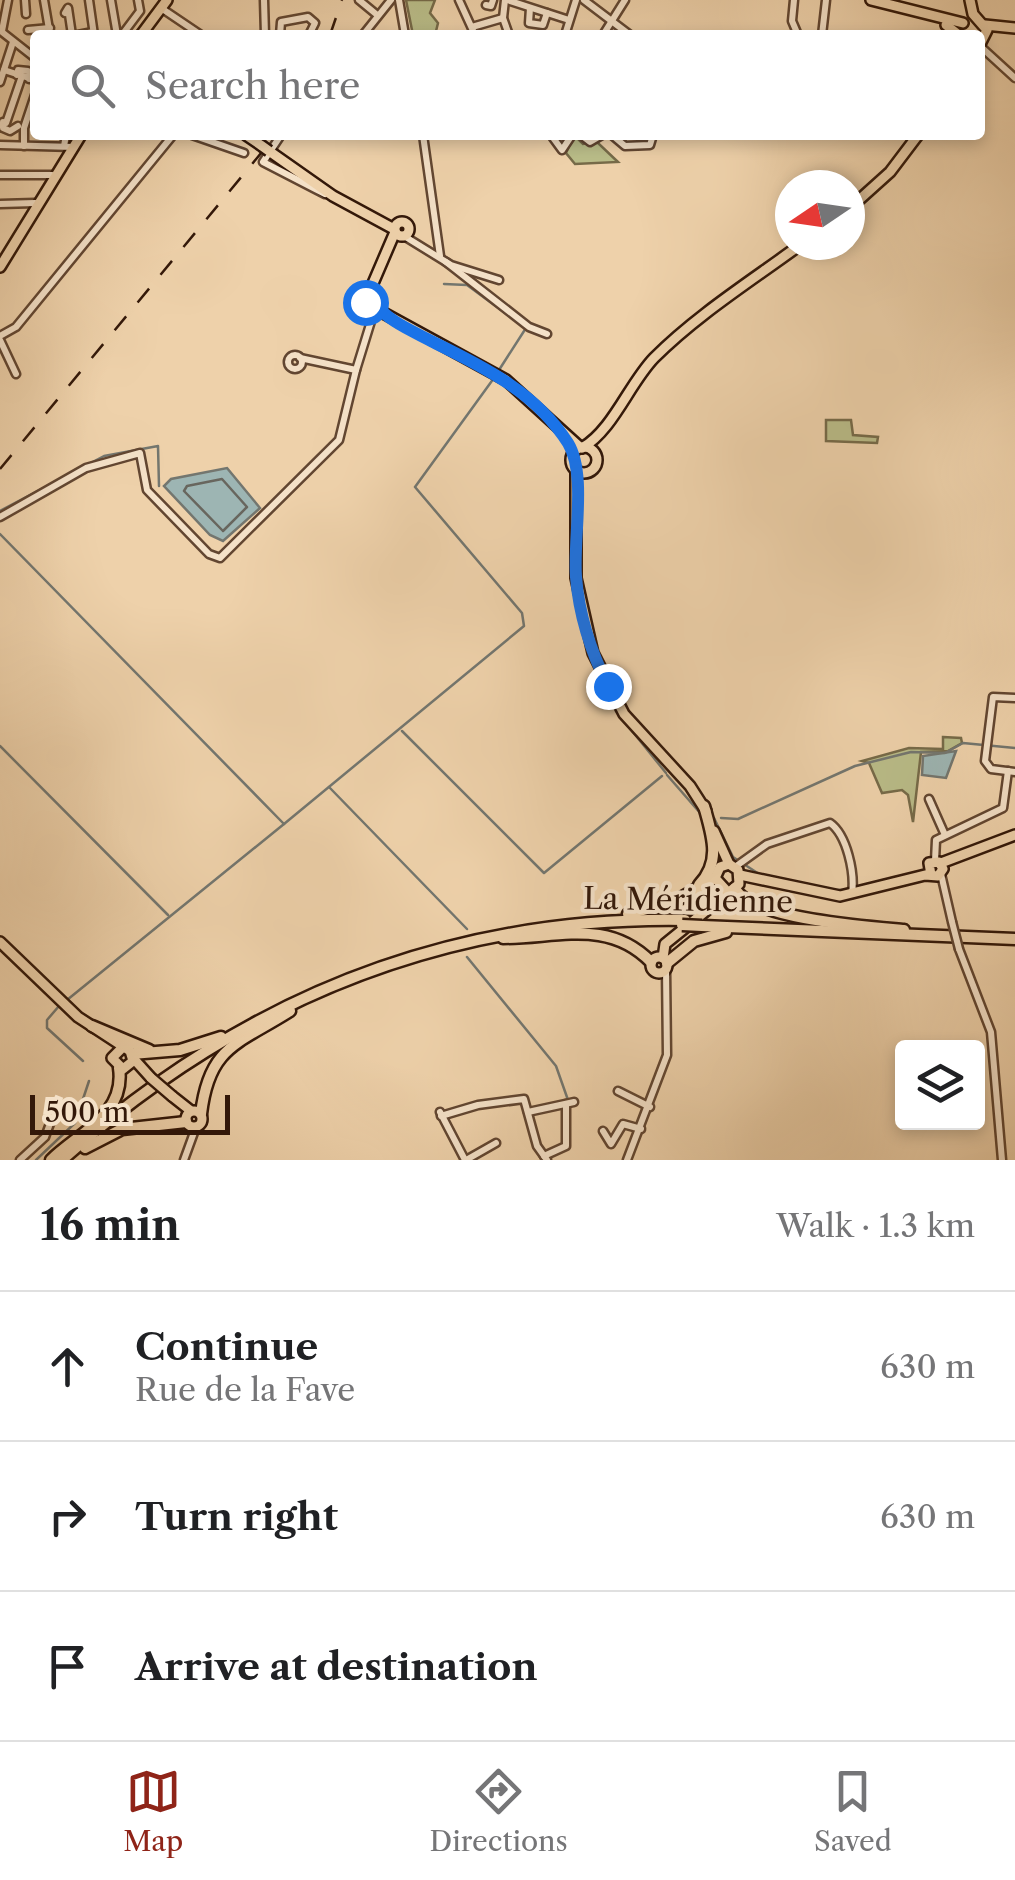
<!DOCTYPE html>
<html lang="en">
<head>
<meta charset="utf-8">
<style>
	body { margin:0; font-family:"Libre Caslon Text",serif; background:#f6f6f6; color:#202124 }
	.controls { position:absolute; right:30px; bottom:30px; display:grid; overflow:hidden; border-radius:10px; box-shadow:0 5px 15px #0003 }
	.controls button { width:90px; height:90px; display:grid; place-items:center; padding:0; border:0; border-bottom:2px solid #e0e0e0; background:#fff; color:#202124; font:50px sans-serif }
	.compass { position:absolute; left:775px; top:170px; width:90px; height:90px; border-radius:50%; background:#fff; box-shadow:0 5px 15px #0003; rotate:257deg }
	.scale { position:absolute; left:30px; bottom:25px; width:200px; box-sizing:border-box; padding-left:10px; border:5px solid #331809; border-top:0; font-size:28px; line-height:35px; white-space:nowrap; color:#331809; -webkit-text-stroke:8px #f4e1c8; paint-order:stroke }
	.stop { position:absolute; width:30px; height:30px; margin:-22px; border:8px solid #1a73e8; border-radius:50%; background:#fff }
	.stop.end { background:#1a73e8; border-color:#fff; box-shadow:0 2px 10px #0008 }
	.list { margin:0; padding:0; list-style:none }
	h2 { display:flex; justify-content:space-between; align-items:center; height:130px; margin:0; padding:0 40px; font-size:42px }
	h2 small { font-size:32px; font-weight:400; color:#757577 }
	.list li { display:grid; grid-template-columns:65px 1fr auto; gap:30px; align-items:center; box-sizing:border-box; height:150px; padding:0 40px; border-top:2px solid #e0e0e0 }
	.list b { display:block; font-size:38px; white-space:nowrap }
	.list p { margin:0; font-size:32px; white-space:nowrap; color:#757577 }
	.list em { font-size:32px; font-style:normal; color:#757577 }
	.icon { flex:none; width:55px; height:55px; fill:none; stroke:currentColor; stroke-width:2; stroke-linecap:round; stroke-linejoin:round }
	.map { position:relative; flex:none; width:1015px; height:1160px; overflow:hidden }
	.search { position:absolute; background:#fff; box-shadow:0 5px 15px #0003; left:30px; right:30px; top:30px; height:110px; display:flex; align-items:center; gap:25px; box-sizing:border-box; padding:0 35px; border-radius:10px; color:#757577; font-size:38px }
	.sheet { height:580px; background:#fff }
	nav { display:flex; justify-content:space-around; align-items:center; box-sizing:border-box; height:140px; border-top:2px solid #e0e0e0; background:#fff; font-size:28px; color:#757577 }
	nav a { display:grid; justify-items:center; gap:5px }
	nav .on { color:#8f2418 }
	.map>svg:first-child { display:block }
	.green { fill:#b9bc88; stroke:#766a48; stroke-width:2.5 }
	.water { fill:#9db5b3; stroke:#73766f; stroke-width:2.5 }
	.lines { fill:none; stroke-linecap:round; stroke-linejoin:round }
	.shore { stroke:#68665e; stroke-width:2.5 }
	.stream { stroke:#73766f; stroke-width:2.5 }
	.minor-casing { stroke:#624631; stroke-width:11 }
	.major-casing { stroke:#331809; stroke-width:14 }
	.highway-casing { stroke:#331809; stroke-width:15 }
	.minor { stroke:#f4e1c8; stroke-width:6 }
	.major { stroke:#eed1aa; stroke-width:9 }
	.highway { stroke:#eed1aa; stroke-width:10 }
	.rail { stroke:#331809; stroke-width:2.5; stroke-dasharray:18 18; stroke-linecap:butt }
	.minor-bridge-casing { stroke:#624631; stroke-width:11; stroke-linecap:butt }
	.major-bridge-casing { stroke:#331809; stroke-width:14; stroke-linecap:butt }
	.highway-bridge-casing { stroke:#331809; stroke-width:15; stroke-linecap:butt }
	.minor-bridge { stroke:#f4e1c8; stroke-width:6 }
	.major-bridge { stroke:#eed1aa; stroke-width:9 }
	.highway-bridge { stroke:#eed1aa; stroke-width:10 }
	.route { stroke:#1a73e8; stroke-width:12 }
	.labels { text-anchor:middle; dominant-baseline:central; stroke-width:8; stroke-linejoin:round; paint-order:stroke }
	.street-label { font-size:30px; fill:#331809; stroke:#f4e1c8 }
</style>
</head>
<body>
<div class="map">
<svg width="1015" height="1160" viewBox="0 0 1015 1160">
	<rect width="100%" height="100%" fill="#eed1aa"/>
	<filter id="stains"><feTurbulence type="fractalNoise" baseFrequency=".002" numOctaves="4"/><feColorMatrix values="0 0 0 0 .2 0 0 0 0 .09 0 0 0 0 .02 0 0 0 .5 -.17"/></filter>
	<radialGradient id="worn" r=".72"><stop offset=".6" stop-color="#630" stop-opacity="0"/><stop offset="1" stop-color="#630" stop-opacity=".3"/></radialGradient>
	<!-- green -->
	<g class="green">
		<polygon points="406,0 435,0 430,13 438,23 435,35 413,35"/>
		<polygon points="574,135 583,144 597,142 618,162 575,164 566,153"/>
		<polygon points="826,420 851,420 853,435 878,437 877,443 826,441"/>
		<polygon points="943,737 961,738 962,743 948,751 921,752 913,822 908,795 902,790 882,793 869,763 862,761 909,748 943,749"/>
	</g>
	<!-- water -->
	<g class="water">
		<polygon points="227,468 260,508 223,541 210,535 164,486 171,479"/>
		<polygon points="956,751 946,778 922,775 923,756"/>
	</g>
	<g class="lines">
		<!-- shore -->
		<polygon class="shore" points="222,479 247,507 223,531 184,491 187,486"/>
		<!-- stream -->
		<g class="stream">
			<polyline points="444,284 467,285 520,324"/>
			<polyline points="499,370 526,328"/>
			<polyline points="0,511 104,456 158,446 159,486"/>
			<polyline points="0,534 284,824 67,1000"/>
			<polyline points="616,711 666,773"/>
			<polyline points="402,731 544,873 662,776"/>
			<polyline points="0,746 168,915"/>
			<polyline points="667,775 701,814"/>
			<polyline points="329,787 467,929"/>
			<polyline points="714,818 733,857 759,874"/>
			<polyline points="721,818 738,819 855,766 911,752 945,753 963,743 1015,748"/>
			<polyline points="284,824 524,626 522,613 415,487 494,378"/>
			<polyline points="830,890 847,890"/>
			<polyline points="467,957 556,1066 568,1100"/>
			<polyline points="59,1006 47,1020 47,1028 83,1061"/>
			<polyline points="36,1160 75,1123 89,1081"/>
		</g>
		<defs>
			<g id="minor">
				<polyline points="25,0 26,14"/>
				<polyline points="44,0 50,35"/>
				<polyline points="89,0 94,35"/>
				<polyline points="111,0 117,35"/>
				<polyline points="264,0 265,35"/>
				<polyline points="359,0 376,14"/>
				<polyline points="399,0 405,35"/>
				<polyline points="459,0 475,35"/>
				<polyline points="505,0 503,18 509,35"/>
				<polyline points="507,0 569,20"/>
				<polyline points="584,0 630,35"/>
				<polyline points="794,0 792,21 798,35"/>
				<polyline points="486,5 491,6 493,0"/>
				<polyline points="161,8 201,35"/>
				<polyline points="530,8 529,23 543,25 547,13"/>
				<polyline points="65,13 68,8 72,35"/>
				<polyline points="472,27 503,18"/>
				<polyline points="28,30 50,28"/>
				<polyline points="2,31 8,0"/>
				<polyline points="2,32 35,58"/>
				<polyline points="78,35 93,32"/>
				<polyline points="122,35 140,11 138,0"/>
				<polyline points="280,35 281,22 308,17 315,23 309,35"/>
				<polyline points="363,35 391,0"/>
				<polyline points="565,35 576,0"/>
				<polyline points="603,35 625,0"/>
				<polyline points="822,35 826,0"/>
				<polyline points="980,46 1015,78"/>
				<polyline points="4,70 35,80"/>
				<polyline points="17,75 18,70 28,71 29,79"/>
				<polyline points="0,82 13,42"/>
				<polyline points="3,122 3,128 10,131 18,126"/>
				<polyline points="6,123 22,76"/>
				<polyline points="192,135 244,153"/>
				<polyline points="281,135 263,162 325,194"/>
				<polyline points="423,135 440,256"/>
				<polyline points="551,135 562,150 572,135"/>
				<polyline points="581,135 590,142 602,135"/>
				<polyline points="612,135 625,146 650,145 653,135"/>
				<polyline points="0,145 74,147"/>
				<polyline points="24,146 24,128 35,95"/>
				<polyline points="64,146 66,135"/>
				<polyline points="0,175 52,175"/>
				<polyline points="0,204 35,203"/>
				<polyline points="404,236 451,265 499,280"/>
				<polyline points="446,262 529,327 547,334"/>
				<polyline points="0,336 16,327 173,135"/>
				<polyline points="0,340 16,374"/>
				<circle cx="295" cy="362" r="7"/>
				<polyline points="300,358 356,370 372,318"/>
				<polyline points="0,517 86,468 140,453 147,490 209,554 220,558 339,440 356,370"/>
				<polyline points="1015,698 993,697 985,761 991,769 1015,772"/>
				<polyline points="929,799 945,835"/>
				<polyline points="935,861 936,840 1003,808 1008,771"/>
				<path d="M735,867L767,844L830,823C847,835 855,873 852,894"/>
				<polyline points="941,874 952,922"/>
				<polyline points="959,949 991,1032 1002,1160"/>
				<polyline points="618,1091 650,1107"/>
				<polyline points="440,1112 465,1160"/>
				<polyline points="528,1112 574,1102"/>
				<polyline points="441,1116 478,1105 524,1099 537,1146 547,1160"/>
				<polyline points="603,1131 611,1144 623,1124 641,1129"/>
				<polyline points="544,1156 566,1146 566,1104"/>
				<polyline points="20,1160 45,1137 54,1113"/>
				<polyline points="184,1160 196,1127"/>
				<polyline points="466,1160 496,1143"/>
				<polyline points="627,1160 667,1055 666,969"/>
			</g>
			<g id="major">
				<polyline points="871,0 963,23"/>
				<polyline points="970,0 973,14 987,30 980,44"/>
				<polyline points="946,25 959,35"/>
				<polyline points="985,25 1015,28"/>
				<polyline points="141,35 167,0"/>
				<polyline points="246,135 262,146"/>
				<polyline points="269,151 333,196 394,229"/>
				<polyline points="850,208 890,172 918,135"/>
				<circle cx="402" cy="229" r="7"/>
				<polyline points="0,267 81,135"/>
				<circle cx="369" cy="309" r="8"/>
				<polyline points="365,302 395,232"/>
				<polyline points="378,310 506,380 581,448"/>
				<circle cx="584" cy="460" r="13"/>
				<path d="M582,448C613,430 629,384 654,358C697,315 751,281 800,245"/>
				<polyline points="576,470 576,578 593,653 624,714 690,786 706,811"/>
				<polyline points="714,831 729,864"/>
				<polyline points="941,863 1015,835"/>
				<polyline points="740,875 840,896 925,875 938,876 943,869 939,862 929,863 931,875"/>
				<polyline points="0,942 78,1017 130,1051 133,1061 123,1069 112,1058 122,1048"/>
				<circle cx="659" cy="965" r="8"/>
				<polyline points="663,958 665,944 739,884 738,870 729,864 720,867 715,878 726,890"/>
				<polyline points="133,1058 151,1078"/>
				<polyline points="172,1096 191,1111"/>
				<circle cx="194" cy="1119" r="8"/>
			</g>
			<g id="highway">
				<path d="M699,885C722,861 712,835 704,806"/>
				<path d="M735,888C749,919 871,927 904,930"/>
				<polyline points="628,914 674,902 715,878"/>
				<polyline points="702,926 1015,939"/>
				<path d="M503,938C557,938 608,918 651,962"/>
				<polyline points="667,963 694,941 726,932"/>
				<polyline points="92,1026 149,1050"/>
				<polyline points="132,1054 180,1050 221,1037"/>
				<path d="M201,1114C209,1046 238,1044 290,1011"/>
				<polyline points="85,1148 122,1129 186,1122"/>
				<path d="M51,1160C78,1133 126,1115 119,1068"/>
				<path d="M62,1160C239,1001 446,916 685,920"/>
			</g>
		</defs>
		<!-- minor casing -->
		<use href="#minor" class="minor-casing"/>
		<!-- major casing -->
		<use href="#major" class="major-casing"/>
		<!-- highway casing -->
		<use href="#highway" class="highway-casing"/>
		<!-- minor -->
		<use href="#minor" class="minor"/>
		<!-- major -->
		<use href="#major" class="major"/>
		<!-- highway -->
		<use href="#highway" class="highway"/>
		<!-- rail -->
		<g class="rail">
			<polyline points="330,35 342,0"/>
			<polyline points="0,469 276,135"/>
		</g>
		<defs>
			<polyline id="minor-bridge" points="952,922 959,949"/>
			<g id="major-bridge">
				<polyline points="262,146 269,151"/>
				<polyline points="151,1078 172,1096"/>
			</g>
			<polyline id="highway-bridge" points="682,925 702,926"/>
		</defs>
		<!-- minor-bridge casing -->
		<use href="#minor-bridge" class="minor-bridge-casing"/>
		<!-- major-bridge casing -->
		<use href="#major-bridge" class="major-bridge-casing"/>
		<!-- highway-bridge casing -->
		<use href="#highway-bridge" class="highway-bridge-casing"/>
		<!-- minor-bridge -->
		<use href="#minor-bridge" class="minor-bridge"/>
		<!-- major-bridge -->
		<use href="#major-bridge" class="major-bridge"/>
		<!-- highway-bridge -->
		<use href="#highway-bridge" class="highway-bridge"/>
	</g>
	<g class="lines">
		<!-- route -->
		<path class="route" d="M365,302H374C388,322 413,331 435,343C486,368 536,393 568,443C587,474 573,538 576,577C579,615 591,652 608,686"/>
	</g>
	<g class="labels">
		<!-- street labels -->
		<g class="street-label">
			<text transform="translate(688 900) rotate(1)">La Méridienne</text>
		</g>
	</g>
	<rect width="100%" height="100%" filter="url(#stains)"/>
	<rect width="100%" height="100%" fill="url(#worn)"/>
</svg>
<div class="controls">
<button><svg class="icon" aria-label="layers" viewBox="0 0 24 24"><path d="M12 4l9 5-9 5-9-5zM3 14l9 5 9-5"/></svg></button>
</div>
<svg class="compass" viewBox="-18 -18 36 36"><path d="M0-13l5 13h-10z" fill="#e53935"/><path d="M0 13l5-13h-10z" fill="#757577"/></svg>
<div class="scale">500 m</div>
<div class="stop" style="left:365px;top:302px"></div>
<div class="stop end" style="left:608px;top:686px"></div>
<div class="search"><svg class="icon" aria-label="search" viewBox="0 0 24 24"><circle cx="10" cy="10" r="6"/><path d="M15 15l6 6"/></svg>Search here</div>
</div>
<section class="sheet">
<h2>16 min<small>Walk · 1.3 km</small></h2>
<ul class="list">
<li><svg class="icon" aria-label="ahead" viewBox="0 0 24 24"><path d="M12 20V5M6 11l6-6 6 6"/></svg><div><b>Continue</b><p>Rue de la Fave</p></div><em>630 m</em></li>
<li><svg class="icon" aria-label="right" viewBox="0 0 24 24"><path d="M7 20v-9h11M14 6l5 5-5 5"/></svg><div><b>Turn right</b></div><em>630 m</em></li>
<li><svg class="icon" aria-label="arrive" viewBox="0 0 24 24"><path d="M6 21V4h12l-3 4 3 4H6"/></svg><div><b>Arrive at destination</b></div></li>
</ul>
</section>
<nav>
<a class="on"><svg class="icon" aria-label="map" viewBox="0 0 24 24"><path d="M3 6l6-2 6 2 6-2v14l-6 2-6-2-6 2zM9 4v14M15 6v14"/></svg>Map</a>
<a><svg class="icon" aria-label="directions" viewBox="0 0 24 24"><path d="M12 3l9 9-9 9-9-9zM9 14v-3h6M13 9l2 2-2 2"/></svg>Directions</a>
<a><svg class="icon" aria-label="saved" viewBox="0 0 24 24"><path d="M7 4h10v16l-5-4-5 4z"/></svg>Saved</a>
</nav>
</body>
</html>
